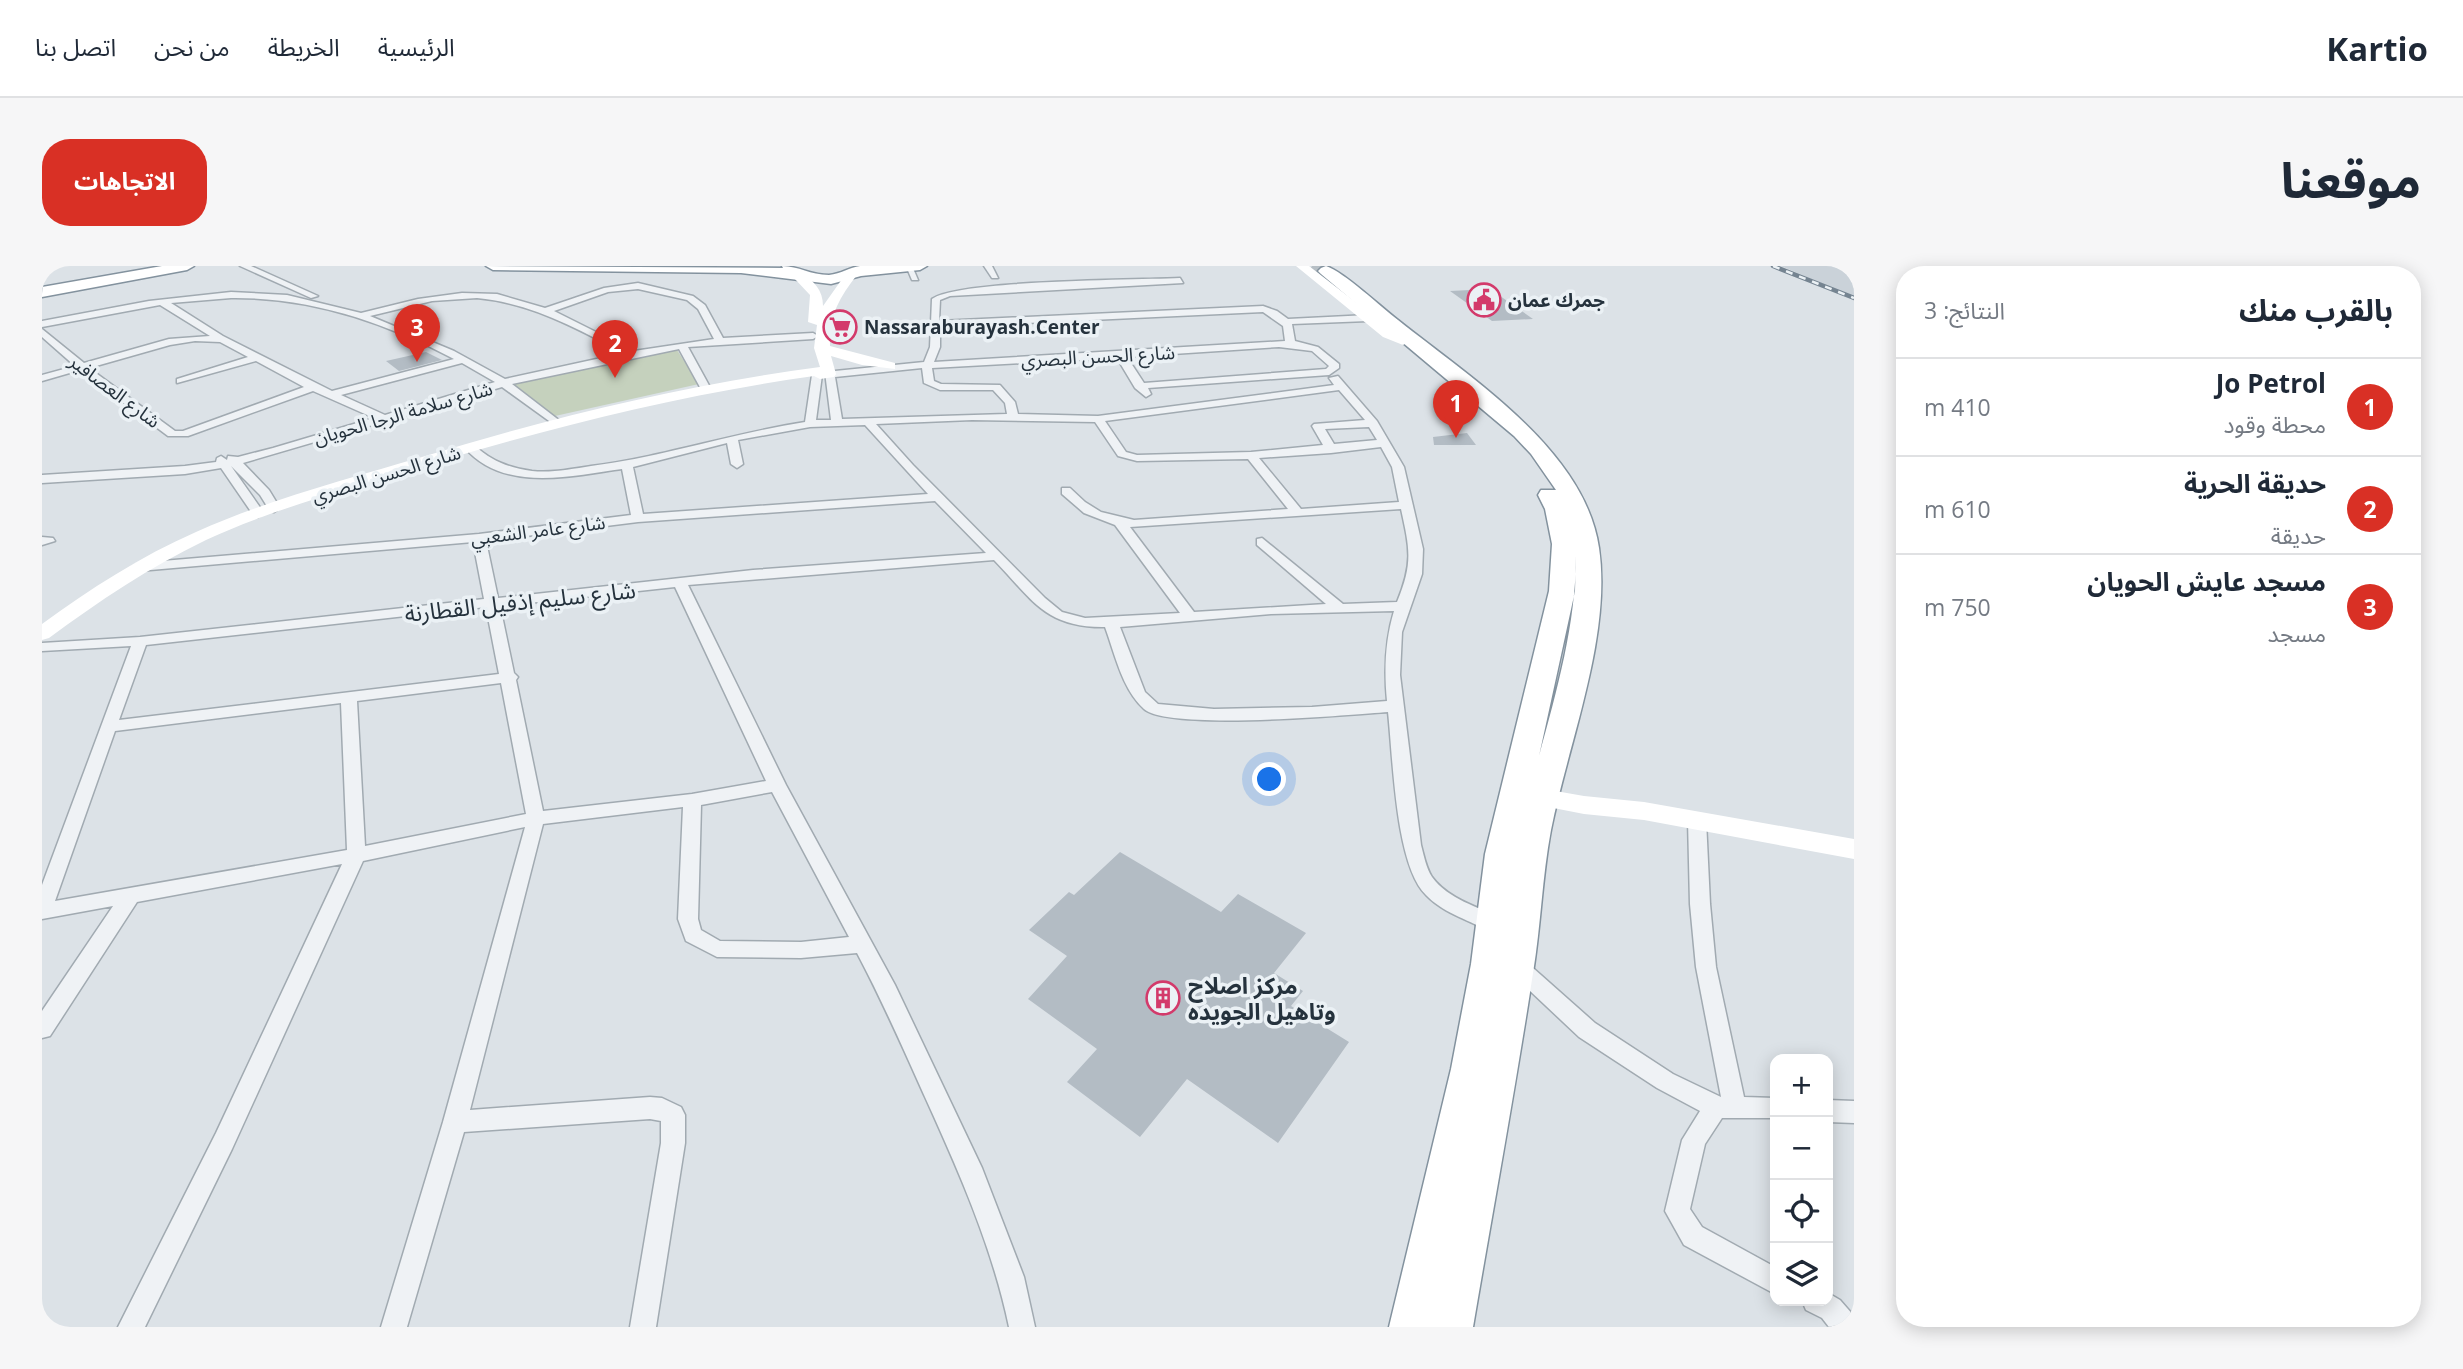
<!DOCTYPE html>
<html lang="ar">
<head>
<meta charset="utf-8">
<style>
	body { margin:0; font-family:"Open Sans","Noto Sans Arabic",sans-serif; background:#f6f6f7; color:#1f2937; direction:rtl }
	.controls { position:absolute; right:21px; bottom:21px; display:grid; overflow:hidden; border-radius:14px; box-shadow:0 4px 18px #0003 }
	.controls button { width:63px; height:63px; display:grid; place-items:center; padding:0; border:0; border-bottom:2px solid #e0e1e3; background:#fff; color:#1f2937; font:35px sans-serif }
	.you { position:absolute; left:1228px; top:514px; width:24px; height:24px; margin:-18px; border:5px solid #fff; border-radius:50%; background:#1a73e8; box-shadow:0 0 0 10px #1a73e833 }
	.badge { display:grid; place-items:center; width:46px; height:46px; border-radius:50%; background:#d93025; color:#fff; font-size:23px; font-weight:700 }
	.pin { position:absolute; translate:-50% -58px; filter:drop-shadow(0 2px 4px #0008) }
	.pin::after { content:''; position:absolute; top:37px; width:24px; height:21px; background:inherit; clip-path:polygon(0 0,100% 0,50% 100%) }
	.list { margin:0; padding:0; list-style:none }
	h2 { display:flex; justify-content:space-between; align-items:center; height:91px; margin:0; padding:0 28px; font-size:30px }
	h2 small { font-size:23px; font-weight:400; color:#747a83 }
	.list li { display:grid; grid-template-columns:46px 1fr auto; gap:21px; align-items:center; box-sizing:border-box; height:98px; padding:0 28px; border-top:2px solid #e0e1e3 }
	.list b { display:block; font-size:26px; white-space:nowrap }
	.list p { margin:0; font-size:23px; white-space:nowrap; color:#747a83 }
	.list em { font-size:23px; font-style:normal; color:#747a83 }
	.icon { flex:none; width:38px; height:38px; fill:none; stroke:currentColor; stroke-width:2; stroke-linecap:round; stroke-linejoin:round }
	.map { position:relative; flex:none; width:1812px; height:1061px; overflow:hidden; direction:ltr; border-radius:28px }
	header { display:flex; align-items:center; gap:42px; box-sizing:border-box; height:98px; padding:0 35px; background:#fff; border-bottom:2px solid #e0e1e3 }
	header strong { font-size:33px }
	nav { display:flex; gap:38px; margin-inline-start:auto; font-size:24px }
	.intro { display:flex; align-items:center; justify-content:space-between; box-sizing:border-box; height:168px; padding:0 42px }
	h1 { margin:0; font-size:49px }
	.button { padding:18px 32px; border-radius:28px; background:#d93025; color:#fff; font-size:24px; font-weight:700 }
	main { display:flex; gap:42px; padding:0 42px }
	aside { flex:1; background:#fff; border-radius:28px; box-shadow:0 4px 18px #0003 }
	.map>svg:first-child { display:block }
	.built { fill:#cad2d9 }
	.green { fill:#c5d1bd }
	.building { fill:#b3bcc4 }
	.lines { fill:none; stroke-linecap:round; stroke-linejoin:round }
	.highway-tunnel { stroke:#b7bfc5; stroke-width:17; stroke-dasharray:17 9; stroke-linecap:butt }
	.street-casing { stroke:#a1aab1; stroke-width:3 }
	.highway-casing { stroke:#83929e; stroke-width:3 }
	.street { fill:#eff2f5; fill-rule:evenodd }
	.secondary { fill:#fff; fill-rule:evenodd }
	.highway { fill:#fff; fill-rule:evenodd }
	.rail-casing { stroke:#758491; stroke-width:4.5 }
	.rail { stroke:#ebf1f5; stroke-width:2.5; stroke-dasharray:7; stroke-linecap:butt }
	.labels { text-anchor:middle; dominant-baseline:central; stroke-width:7; stroke-linejoin:round; paint-order:stroke }
	.far-poi-label { font-size:19px; font-weight:bold; fill:#25323d; stroke:#ebf1f5; text-anchor:start }
	.far-street-label { font-size:19px; fill:#25323d; stroke:#ebf1f5 }
	.street-label { font-size:23px; fill:#25323d; stroke:#ebf1f5 }
	.poi-label { font-size:23px; font-weight:bold; fill:#25323d; stroke:#ebf1f5; text-anchor:start }
</style>
</head>
<body>
<header>
<strong>Kartio</strong>
<nav><a>الرئيسية</a><a>الخريطة</a><a>من نحن</a><a>اتصل بنا</a></nav>
</header>
<div class="intro"><h1>موقعنا</h1><a class="button">الاتجاهات</a></div>
<main>
<aside>
<h2>بالقرب منك<small>النتائج: 3</small></h2>
<ul class="list">
<li><span class="badge">1</span><div><b>Jo Petrol</b><p>محطة وقود</p></div><em>410 m</em></li>
<li><span class="badge">2</span><div><b>حديقة الحرية</b><p>حديقة</p></div><em>610 m</em></li>
<li><span class="badge">3</span><div><b>مسجد عايش الحويان</b><p>مسجد</p></div><em>750 m</em></li>
</ul>
</aside>
<div class="map">
<svg width="1812" height="1061" viewBox="0 0 1812 1061">
	<rect width="100%" height="100%" fill="#dce2e7"/>
	<!-- built -->
	<polygon class="built" points="1739,0 1812,0 1812,31"/>
	<!-- green -->
	<polygon class="green" points="635,84 657,118 513,150 472,118"/>
	<!-- building -->
	<g class="building">
		<polygon points="1448,23 1491,53 1450,55 1408,25"/>
		<polygon points="384,86 400,94 357,105 344,95"/>
		<polygon points="1425,167 1434,179 1392,179 1391,171"/>
		<polygon points="1078,586 1179,646 1196,628 1264,667 1232,707 1261,725 1249,740 1307,776 1236,877 1145,813 1098,871 1025,816 1055,783 986,733 1025,690 987,664 1027,626 1032,629"/>
	</g>
	<g class="lines">
		<!-- highway-tunnel -->
		<polyline class="highway-tunnel" points="1270,0 1277,5"/>
		<defs>
			<g id="street">
				<polygon points="198,0 209,0 276,30 269,32"/>
				<polygon points="864,0 870,0 876,14 870,14"/>
				<polygon points="942,0 950,0 956,12 950,12"/>
				<path d="M1138,12L1141,17L908,30L898,34L897,55L1221,40L1235,45L1246,53L1326,49L1331,52L1326,55L1250,58L1253,75L1276,81L1297,98V102L1287,109L1106,122L1109,128L1104,131L1093,122L1075,92L890,102L892,115L899,118L958,119L973,136L976,148L1056,150L1292,119L1287,112L1296,110L1335,155L1362,201L1381,283L1380,308L1360,366L1358,409L1379,579C1382,590 1384,602 1390,611C1406,633 1436,641 1459,652L1462,658L1459,664L1452,666L1445,664C1424,653 1400,646 1384,629C1353,599 1351,490 1346,446C1306,449 1126,465 1102,443C1080,423 1073,388 1063,361C1003,362 990,333 952,294L646,319L744,519L853,719L940,902L982,1011L993,1061H967C950,980 917,906 883,831C861,782 840,734 815,687L759,692L675,691L644,675L636,653L641,541L501,558L428,844L608,831L620,832L639,841L643,849V877L614,1061H588L619,877V855L608,853L422,866L365,1061H339L401,856L483,561L321,595L190,883L103,1061H76L174,867L300,598L95,636L8,770L0,772V745L71,640L0,653V619L89,380L0,385V377L98,371L442,333L431,276L97,305L90,301L97,297L437,268L589,249L580,203C529,210 462,227 423,182L433,180C450,195 467,202 490,205C509,207 530,203 549,200C621,191 691,167 763,156L770,109L775,106L780,109L774,154H789L783,106L882,96L888,81L890,33C915,14 1095,14 1138,12ZM1221,46L1241,60L1243,75L892,96L898,81V61ZM1237,81L1270,85L1287,100L1284,103L1102,117L1085,91ZM880,102L882,117L898,124H951L963,137L965,148L800,153L793,111ZM1297,124L1323,154L1272,158L1270,160L1281,179L1209,186L1095,189L1084,186L1063,155ZM930,154L1053,156L1076,190L1095,195L1206,193L1246,243L1092,254L1059,246L1043,236L1028,222H1020V228L1042,247L1073,259L1138,347L1043,352L1020,346L1003,332L871,199L834,158ZM823,159L886,228L601,248L591,201L685,177L689,198L695,202L701,198L696,174L768,161ZM1327,161L1335,174L1292,178L1283,163ZM1339,181L1350,201L1357,236L1259,243L1217,192L1289,187ZM893,235L944,287L711,304L456,332L444,275L596,256ZM1359,243C1368,284 1371,297 1355,336L1301,338L1220,272L1215,273V279L1284,338L1152,346L1088,261ZM633,321L724,515L650,528L501,545L474,414L476,411L472,407L458,340ZM444,341L457,408L77,454L104,379ZM1352,345C1343,375 1342,404 1345,435L1270,441L1172,443L1116,438L1103,426L1078,361L1229,348ZM459,417L484,548L323,580L315,435ZM299,437L305,584L13,635L73,465ZM730,526L807,671L759,676L678,675L659,664L656,653L659,539Z"/>
				<path d="M596,17L651,30L663,39L681,72L771,67L776,70L771,73L646,81L669,123L664,126L659,123L637,83L470,118L518,155L520,157L514,160L460,121L201,197L227,224L238,242L232,246L228,245L218,229L189,200L222,247L216,251L212,250L179,202L143,208L0,217V209L143,200L174,196L175,192L179,190L185,194L186,190L196,191L231,182L332,152L271,125L146,170H126L38,104L0,115V109L33,100L0,71V63L42,97L127,73L168,70L118,39L0,61V55L107,35L189,26L245,29L319,47L376,33L420,27L455,28L503,42L562,22ZM596,23L645,34L656,43L672,73L592,85L512,45L566,26ZM189,32C267,31 343,56 412,93L290,125L181,70L129,37ZM435,32C489,37 534,62 582,87L463,113L412,85L328,50L390,35ZM153,75L178,76L206,91L135,113V117L214,95L262,121L141,165H133L47,102L128,79ZM420,97L453,116L343,149L299,129Z"/>
				<polygon points="0,271 11,272 13,275 0,279"/>
				<polygon points="1655,548 1661,549 1664,554 1668,638 1674,701 1702,831 1733,832 1733,852 1680,852 1663,878 1648,943 1660,961 1733,1001 1733,1028 1642,979 1623,945 1640,874 1658,845 1615,822 1537,771 1467,705 1464,699 1467,693 1474,691 1481,693 1553,757 1631,808 1679,831 1654,701 1648,638 1646,554 1649,549"/>
				<polygon points="1786,834 1812,835 1812,857 1786,856"/>
				<polygon points="1786,1027 1798,1034 1812,1050 1812,1061 1787,1061 1780,1052 1764,1044 1760,1035 1786,1035"/>
			</g>
			<g id="highway">
				<polygon points="120,0 152,0 145,4 0,31 0,21"/>
				<path d="M444,0L741,2L740,0C757,0 768,9 787,9C799,8 808,1 818,0C840,0 863,0 885,0L878,4L819,10L789,18L699,7L451,4Z"/>
				<path d="M1284,0C1302,6 1339,41 1356,54C1427,111 1543,184 1557,282C1570,370 1526,478 1509,564C1500,611 1499,659 1491,707C1473,825 1451,943 1431,1061H1347L1409,803L1429,698L1443,588L1507,325L1510,278L1503,243L1496,229L1499,224H1514L1489,188L1472,170L1279,8L1276,5L1279,2ZM1534,289C1534,358 1515,424 1497,490L1533,325Z"/>
			</g>
		</defs>
		<!-- street casing -->
		<use href="#street" class="street-casing"/>
		<!-- highway casing -->
		<use href="#highway" class="highway-casing"/>
		<!-- street -->
		<use href="#street" class="street"/>
		<!-- secondary -->
		<g class="secondary">
			<polygon points="1254,0 1267,0 1351,65 1368,75 1361,79 1341,71"/>
			<path d="M752,6H760C772,16 781,24 781,40L805,6H813L815,9C797,32 787,50 788,80L853,97V103L820,99L789,90L794,108L792,111L778,113L772,110C643,128 519,159 395,196C318,220 238,240 164,274C108,301 57,335 7,372L0,374V358C48,323 99,290 154,266C226,234 305,213 380,191C511,151 643,119 778,101L772,82L775,59L766,56L768,29L752,12Z"/>
			<polygon points="1485,520 1542,530 1602,536 1812,573 1812,593 1602,554 1542,548 1476,535 1473,529 1476,523"/>
		</g>
		<!-- highway -->
		<use href="#highway" class="highway"/>
		<defs>
			<polyline id="rail" points="1731,0 1812,32"/>
		</defs>
		<!-- rail casing -->
		<use href="#rail" class="rail-casing"/>
		<!-- rail -->
		<use href="#rail" class="rail"/>
	</g>
	<!-- icons -->
	<defs>
		<symbol id="civic-ring" viewBox="-11 -11 22 22"><circle r="9.5" fill="#ebf1f5" stroke="#d33a6b" stroke-width="1.5"/><path d="M-.6-6.5H3V-4.5H.6V-3L4-1V1h2V6H-6V1h2V-1L-.6-3ZM-1.2 2.5V6h2.4V2.5Z" fill="#d33a6b"/></symbol>
		<symbol id="supermarket-ring" viewBox="-11 -11 22 22"><circle r="9.5" fill="#ebf1f5" stroke="#d33a6b" stroke-width="1.5"/><path d="M-6-5.5h2.5l.6 2H6L4.5 2H-2.5L-4.4-4H-6ZM-1.5 3.2a1.3 1.3 0 1 0 .1 0ZM3 3.2a1.3 1.3 0 1 0 .1 0Z" fill="#d33a6b"/></symbol>
		<symbol id="building-ring" viewBox="-11 -11 22 22"><circle r="9.5" fill="#ebf1f5" stroke="#d33a6b" stroke-width="1.5"/><path d="M-4-6H4V6H1V3H-1V6H-4ZM-2.5-4.3h1.7v1.8h-1.7ZM.8-4.3h1.7v1.8H.8ZM-2.5-1h1.7V.8h-1.7ZM.8-1h1.7V.8H.8Z" fill="#d33a6b"/></symbol>
	</defs>
	<g fill-rule="evenodd">
		<use href="#civic-ring" x="1423" y="15" width="38" height="38"/>
		<use href="#supermarket-ring" x="779" y="42" width="38" height="38"/>
		<use href="#building-ring" x="1102" y="713" width="38" height="38"/>
	</g>
	<g class="labels">
		<!-- far-poi labels -->
		<g class="far-poi-label">
			<text x="1466" y="34">جمرك عمان</text>
			<text x="822" y="61">Nassaraburayash.Center</text>
		</g>
		<!-- far-street labels -->
		<g class="far-street-label">
			<text transform="translate(1056 90) rotate(-3)">شارع الحسن البصري</text>
			<text transform="translate(73 125) rotate(37)">شارع العصافير</text>
			<text transform="translate(361 147) rotate(-16)">شارع سلامة الرجا الحويان</text>
			<text transform="translate(344 208) rotate(-17)">شارع الحسن البصري</text>
			<text transform="translate(496 264) rotate(-7)">شارع عامر الشعبي</text>
		</g>
		<!-- street labels -->
		<g class="street-label">
			<text transform="translate(478 335) rotate(-6)">شارع سليم إذفيل القطارنة</text>
		</g>
		<!-- poi labels -->
		<g class="poi-label">
			<text x="1146" y="719">مركز اصلاح<tspan x="1146" dy="26">وتاهيل الجويده</tspan></text>
		</g>
	</g>
</svg>
<div class="controls">
<button>+</button>
<button>−</button>
<button><svg class="icon" aria-label="locate" viewBox="0 0 24 24"><circle cx="12" cy="12" r="6"/><path d="M12 2v4M12 18v4M2 12h4M18 12h4"/></svg></button>
<button><svg class="icon" aria-label="layers" viewBox="0 0 24 24"><path d="M12 4l9 5-9 5-9-5zM3 14l9 5 9-5"/></svg></button>
</div>
<div class="you"></div>
<div class="pin badge" style="left:1414px;top:172px">1</div>
<div class="pin badge" style="left:573px;top:112px">2</div>
<div class="pin badge" style="left:375px;top:96px">3</div>
</div>
</main>
</body>
</html>
